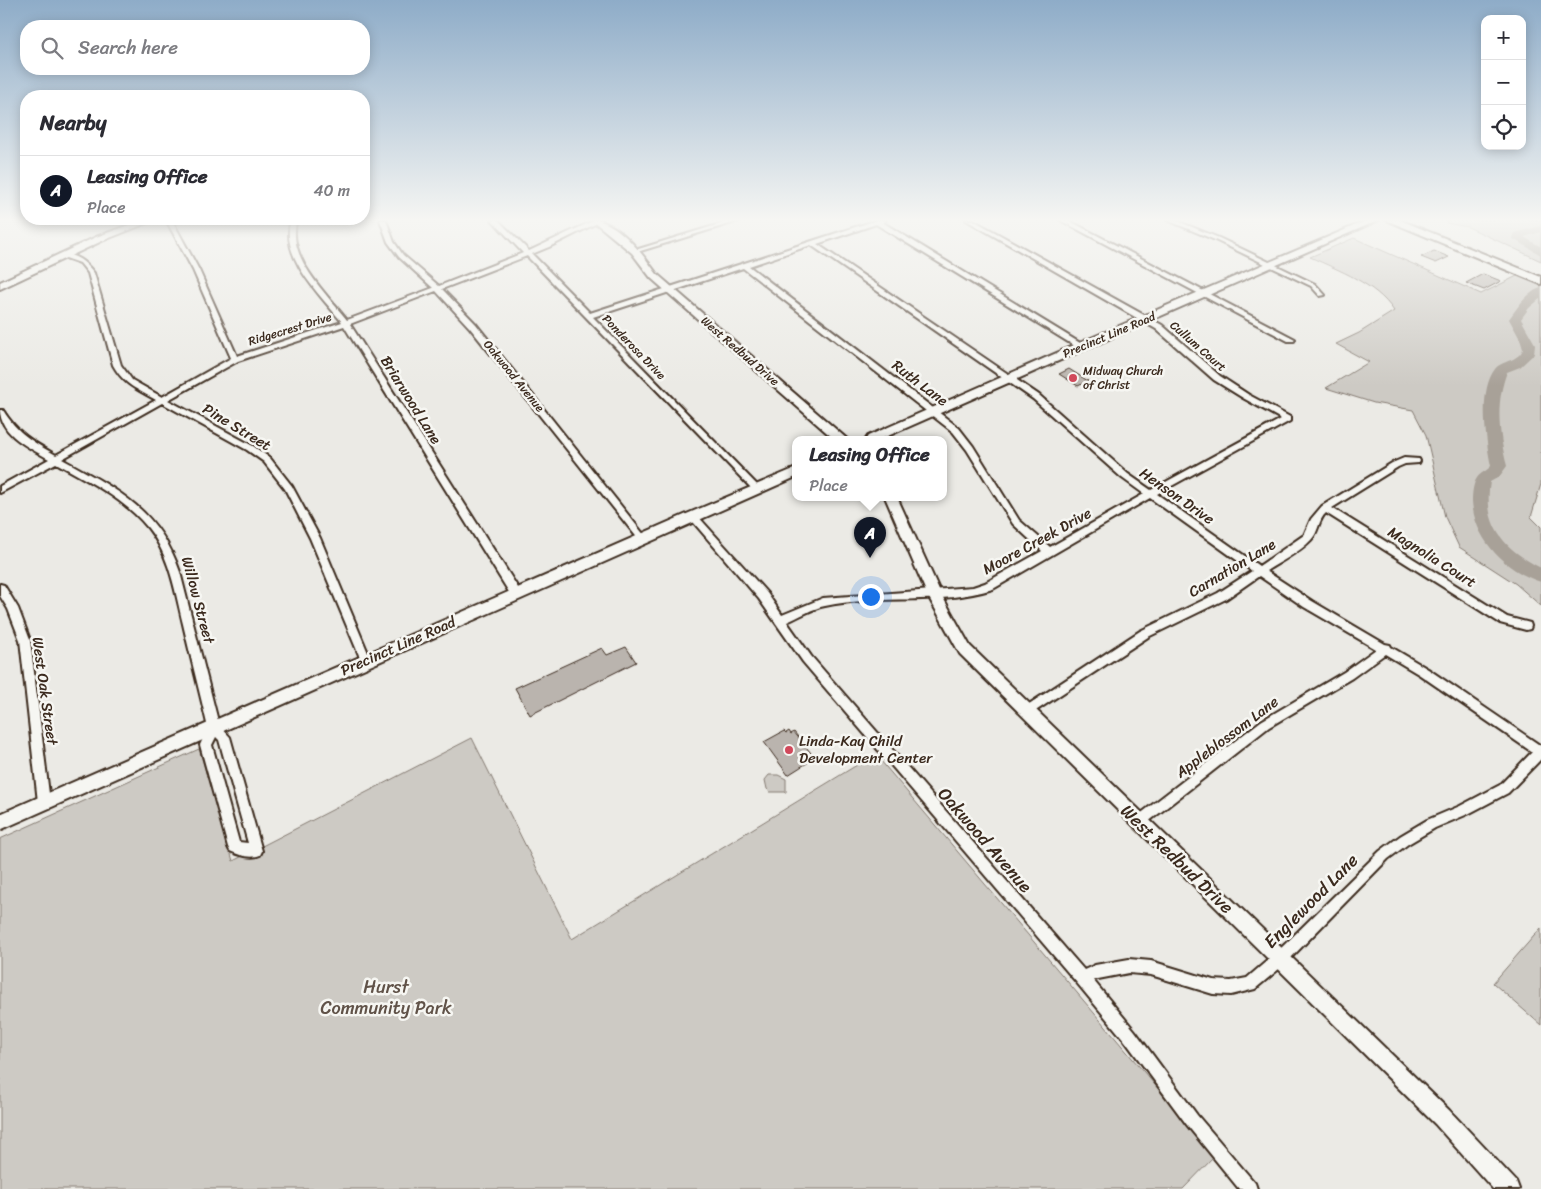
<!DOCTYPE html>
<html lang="en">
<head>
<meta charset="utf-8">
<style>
	body { margin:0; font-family:Sriracha,sans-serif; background:#f2f2f3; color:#2b2b33 }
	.controls { position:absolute; right:15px; top:15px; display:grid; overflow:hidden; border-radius:10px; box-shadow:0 2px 12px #0003 }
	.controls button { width:45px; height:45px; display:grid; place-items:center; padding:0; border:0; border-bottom:1px solid #e1e1e2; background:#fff; color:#2b2b33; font:25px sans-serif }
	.you { position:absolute; left:870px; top:596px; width:18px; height:18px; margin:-12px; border:4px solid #fff; border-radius:50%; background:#1a73e8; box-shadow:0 0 0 8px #1a73e833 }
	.badge { display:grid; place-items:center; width:32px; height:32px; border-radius:50%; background:#111827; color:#fff; font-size:16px; font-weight:700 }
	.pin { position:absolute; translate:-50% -41px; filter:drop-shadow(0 1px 2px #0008) }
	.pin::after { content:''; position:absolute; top:26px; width:18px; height:15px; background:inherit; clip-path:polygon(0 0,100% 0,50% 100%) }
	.popup { position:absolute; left:792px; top:436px; width:155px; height:65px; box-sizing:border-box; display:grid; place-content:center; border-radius:10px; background:#fff; filter:drop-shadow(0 1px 4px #0005); font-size:16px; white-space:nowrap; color:#7c7c81 }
	.popup b { font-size:19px; color:#2b2b33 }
	.popup::after { content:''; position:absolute; left:50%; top:100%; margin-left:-10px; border:10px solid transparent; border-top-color:#fff }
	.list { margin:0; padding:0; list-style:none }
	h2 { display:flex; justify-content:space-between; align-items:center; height:65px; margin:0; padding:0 20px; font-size:21px }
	h2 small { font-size:16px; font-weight:400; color:#7c7c81 }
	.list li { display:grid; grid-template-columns:32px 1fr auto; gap:15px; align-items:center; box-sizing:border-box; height:70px; padding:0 20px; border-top:1px solid #e1e1e2 }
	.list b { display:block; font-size:19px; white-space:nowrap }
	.list p { margin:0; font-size:16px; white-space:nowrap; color:#7c7c81 }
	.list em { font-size:16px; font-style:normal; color:#7c7c81 }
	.icon { flex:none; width:28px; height:28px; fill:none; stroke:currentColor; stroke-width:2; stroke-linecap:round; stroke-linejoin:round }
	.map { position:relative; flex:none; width:1541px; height:1189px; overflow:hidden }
	.search { position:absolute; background:#fff; box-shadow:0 2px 12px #0003; left:20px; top:20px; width:350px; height:55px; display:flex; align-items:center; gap:12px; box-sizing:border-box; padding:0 18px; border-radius:20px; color:#7c7c81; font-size:19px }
	.panel { position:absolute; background:#fff; box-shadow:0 2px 12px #0003; left:20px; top:90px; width:350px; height:135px; border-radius:20px }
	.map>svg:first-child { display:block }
	.green { fill:#cdcac4; stroke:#847a71 }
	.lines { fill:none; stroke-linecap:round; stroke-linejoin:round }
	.river { fill:#a8a198; fill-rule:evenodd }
	.building { fill:#bab4ae; stroke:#3b2a1e }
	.street-casing { stroke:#3b2a1e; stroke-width:4 }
	.secondary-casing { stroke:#3b2a1e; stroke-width:4 }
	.primary-casing { stroke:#3b2a1e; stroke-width:4 }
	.street { fill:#f6f6f2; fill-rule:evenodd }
	.secondary { fill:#f6f6f2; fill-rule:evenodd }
	.primary { fill:#f6f6f2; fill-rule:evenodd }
	.poi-dot { fill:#d1495b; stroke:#f6f6f2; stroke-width:2 }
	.labels { text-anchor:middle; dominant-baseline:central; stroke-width:5; stroke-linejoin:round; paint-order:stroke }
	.far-street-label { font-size:12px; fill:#3b2a1e; stroke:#f6f6f2 }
	.far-poi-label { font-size:12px; fill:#3b2a1e; stroke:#f6f6f2; text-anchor:start }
	.street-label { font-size:15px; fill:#3b2a1e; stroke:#f6f6f2 }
	.poi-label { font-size:15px; fill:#3b2a1e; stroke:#f6f6f2; text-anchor:start }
	.near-street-label { font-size:18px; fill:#3b2a1e; stroke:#f6f6f2 }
	.near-park-label { font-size:18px; fill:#605248; stroke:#f6f6f2 }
</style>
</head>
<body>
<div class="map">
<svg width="1541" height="1189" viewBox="0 0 1541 1189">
	<rect width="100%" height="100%" fill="#ebeae5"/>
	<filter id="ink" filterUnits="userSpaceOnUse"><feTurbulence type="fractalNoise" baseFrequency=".02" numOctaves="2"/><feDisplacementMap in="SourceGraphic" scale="10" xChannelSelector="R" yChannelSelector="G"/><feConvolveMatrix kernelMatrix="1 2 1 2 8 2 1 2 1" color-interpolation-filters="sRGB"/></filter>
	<g filter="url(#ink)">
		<!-- green -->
		<g class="green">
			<polygon points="1447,220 1541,220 1541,261 1468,227 1446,223"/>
			<path d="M1354,238L1481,294L1517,276L1541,286V484L1531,517L1541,527V606L1516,584L1459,547L1445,517L1426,435L1413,410L1374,403L1326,388L1369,362L1336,344L1359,333L1394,311C1375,283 1340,271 1310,257Z"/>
			<polygon points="472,738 572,939 875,754 1215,1156 1183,1189 0,1189 0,839 199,749 233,861"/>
			<polygon points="769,775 778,775 786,779 786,792 770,792 767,789 765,780"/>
			<polygon points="1541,928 1541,1025 1493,983"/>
		</g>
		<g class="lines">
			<!-- river -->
			<g class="river">
				<polygon points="1541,226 1541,232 1524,237 1541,247 1541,255 1513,239 1514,233"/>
				<path d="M1541,288V298L1529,308L1521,319L1535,344L1534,354L1520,367L1507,372C1495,403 1499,435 1507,466L1499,477L1490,482C1483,526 1504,549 1541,568V582C1505,571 1474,539 1472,501C1472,494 1473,483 1477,478C1480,473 1487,471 1491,466C1486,441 1478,391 1495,369C1502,360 1518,362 1523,349L1520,339L1509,319C1517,308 1527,292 1541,288Z"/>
			</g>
		</g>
		<!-- building -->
		<g class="building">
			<polygon points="1434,251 1449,257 1436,263 1421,257"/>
			<polygon points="1483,274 1501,281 1484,290 1466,283"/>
			<polygon points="1069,369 1088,381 1078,386 1059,374"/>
			<polygon points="626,647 636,662 530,715 515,688 602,648 607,655"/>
			<polygon points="784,731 786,733 789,731 791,734 794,732 815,758 788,775 764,742"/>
		</g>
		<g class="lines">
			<defs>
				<g id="street">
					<path d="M166,220H172L199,270L237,356L342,322C321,296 279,256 291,220H297C285,256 327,294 347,320L433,288L399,257L388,242L380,220H386L394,242L403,255L439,286L523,253L492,220H498L529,251L595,220H603L549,247L532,254L590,313L877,220H886L882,222L1085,346L1084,348H1078L876,224L817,244L1039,395L1128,474L1151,490L1281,419L1243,398L1214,380L1156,329L966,220H973L1162,325L1220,376L1249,395L1290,417V421L1157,494L1259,566L1304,535L1311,519L1322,506L1392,463L1404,458L1419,459L1420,461L1419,463L1405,464L1398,467L1332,508L1507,617L1530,623L1531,626L1530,629L1526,630L1500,623L1326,513C1318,520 1319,532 1311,540C1300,552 1280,562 1266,571L1312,601L1385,644L1390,645L1391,647L1428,669L1541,746V759L1508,793L1468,814L1435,828L1408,844L1388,859L1285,964L1255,989L1231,995L1213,994L1151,975L1129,973L1093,980L1135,1031L1197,1115L1255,1183L1257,1189H1239L1187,1125L1125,1041L1077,983L803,662L759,599L688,516L690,514H696L767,593L782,615L823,598L973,587L985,583L1042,551L1013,524L967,450L953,432L743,268L593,317L761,489L757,492L754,491L527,256L442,289L476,324L645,536L647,538L645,540H639L470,328L436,291L350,324L520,591L521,594L520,597H512L344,326L238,361L168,400L253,446L270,458L292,486L320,538L371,660L370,663L366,664L362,663L361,660L310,538L285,489L264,462L247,450L162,403L62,459C117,489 159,510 180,572L219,725L230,737L262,851L260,855C252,859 238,855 230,851L228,847L200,745L208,728C200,693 191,659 183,624C175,591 170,556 148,528C125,499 88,481 56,463L0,493V486L49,459C30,448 0,435 0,410H3C17,433 33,442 56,455L156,400C137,389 124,385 113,365L88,273L80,263L60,256V254C74,253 86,262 94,273L121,365L132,380L162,397L231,358L193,270ZM811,245L1033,399L1122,478L1144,494L1050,547L1019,520L973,446L959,428L749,266ZM1150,498L1252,571L1218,593L1140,631L1023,708L1021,711L1023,714L1027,716L1031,714L1148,637L1226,599L1259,576L1304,607L1376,649L1344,672L1261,721L1135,818L1133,822L1135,826L1139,828L1143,826L1269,727L1352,678L1385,654L1420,675L1532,752L1500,785L1460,806L1427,820L1400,836L1380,851L1275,954L1247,978L1231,981L1213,980L1151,961L1129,959L1095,965L1084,970L811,656L787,622C799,617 813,608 825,606C881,594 938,606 993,589ZM216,737L219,740L248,843L239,842L212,745Z"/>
					<polygon points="733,220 742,220 637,252 632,251"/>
					<polygon points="1060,220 1068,220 1295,339 1294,341 1288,341"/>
					<polygon points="1167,220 1175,220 1219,238 1315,284 1325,295 1320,296 1311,286 1215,240"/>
					<polygon points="0,584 4,585 18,608 30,640 50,802 48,806 44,808 40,806 38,802 20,640 8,609 0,596"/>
				</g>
				<g id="secondary">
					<polygon points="143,220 155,220 102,241 0,289 0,282 96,237"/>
					<path d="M592,220C618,220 643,255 657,274L847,439H834L651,278L632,253Z"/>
					<polygon points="1368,220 1379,220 881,439 866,439 868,436 1077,344"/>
					<polygon points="796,468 796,477 0,830 0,814 689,513"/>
					<polygon points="885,497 897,497 941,594 970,646 1449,1110 1516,1181 1519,1189 1493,1189 1435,1124 960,654 927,594"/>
				</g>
				<polygon id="primary" points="1386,220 1400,220 1541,277 1541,284"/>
			</defs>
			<!-- street casing -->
			<use href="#street" class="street-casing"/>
			<!-- secondary casing -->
			<use href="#secondary" class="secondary-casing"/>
			<!-- primary casing -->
			<use href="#primary" class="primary-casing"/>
			<!-- street -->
			<use href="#street" class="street"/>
			<!-- secondary -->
			<use href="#secondary" class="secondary"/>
			<!-- primary -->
			<use href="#primary" class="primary"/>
		</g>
	</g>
	<!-- sky -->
	<linearGradient id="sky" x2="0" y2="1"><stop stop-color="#8eacc8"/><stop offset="0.57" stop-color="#f6f6f3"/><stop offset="1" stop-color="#f6f6f3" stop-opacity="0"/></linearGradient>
	<rect width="1541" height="386" fill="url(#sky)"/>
	<!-- markers -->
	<g class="poi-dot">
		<circle cx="1073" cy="378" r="5"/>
		<circle cx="789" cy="750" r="5"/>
	</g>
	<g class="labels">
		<!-- far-street labels -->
		<g class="far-street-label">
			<text transform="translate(290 329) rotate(-17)">Ridgecrest Drive</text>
			<text transform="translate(1109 335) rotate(-23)">Precinct Line Road</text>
			<text transform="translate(1198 346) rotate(41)">Cullum Court</text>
			<text transform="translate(634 347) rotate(46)">Ponderosa Drive</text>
			<text transform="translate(740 351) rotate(41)">West Redbud Drive</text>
			<text transform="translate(514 376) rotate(51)">Oakwood Avenue</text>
		</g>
		<!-- far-poi labels -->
		<g class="far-poi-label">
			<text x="1083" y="371">Midway Church<tspan x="1083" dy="14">of Christ</tspan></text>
		</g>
		<!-- street labels -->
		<g class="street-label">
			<text transform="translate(920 383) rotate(37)">Ruth Lane</text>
			<text transform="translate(411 400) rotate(58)">Briarwood Lane</text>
			<text transform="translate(237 427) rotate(31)">Pine Street</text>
			<text transform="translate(1177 496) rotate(35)">Henson Drive</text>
			<text transform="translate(1037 541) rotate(-29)">Moore Creek Drive</text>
			<text transform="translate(1432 557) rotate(32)">Magnolia Court</text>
			<text transform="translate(1232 568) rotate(-31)">Carnation Lane</text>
			<text transform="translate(198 600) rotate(75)">Willow Street</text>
			<text transform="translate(398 646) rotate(-24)">Precinct Line Road</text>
			<text transform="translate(45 691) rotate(82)">West Oak Street</text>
			<text transform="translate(1227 737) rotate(-37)">Appleblossom Lane</text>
		</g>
		<!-- poi labels -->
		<g class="poi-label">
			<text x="799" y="741">Linda-Kay Child<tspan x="799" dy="17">Development Center</tspan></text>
		</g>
		<!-- near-street labels -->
		<g class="near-street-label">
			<text transform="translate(985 840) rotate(49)">Oakwood Avenue</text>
			<text transform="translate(1177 859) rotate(44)">West Redbud Drive</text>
			<text transform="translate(1311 901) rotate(-45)">Englewood Lane</text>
		</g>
		<!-- near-park labels -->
		<g class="near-park-label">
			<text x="386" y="987">Hurst<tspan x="386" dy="21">Community Park</tspan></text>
		</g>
	</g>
</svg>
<div class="controls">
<button>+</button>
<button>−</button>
<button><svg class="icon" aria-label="locate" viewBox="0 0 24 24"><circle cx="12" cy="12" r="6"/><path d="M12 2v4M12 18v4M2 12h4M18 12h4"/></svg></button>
</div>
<div class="you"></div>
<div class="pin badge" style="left:870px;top:558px">A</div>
<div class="popup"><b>Leasing Office</b>Place</div>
<div class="search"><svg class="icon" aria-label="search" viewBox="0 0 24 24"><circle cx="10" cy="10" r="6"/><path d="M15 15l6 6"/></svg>Search here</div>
<section class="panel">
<h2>Nearby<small></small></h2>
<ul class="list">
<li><span class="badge">A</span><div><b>Leasing Office</b><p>Place</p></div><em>40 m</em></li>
</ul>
</section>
</div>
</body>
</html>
